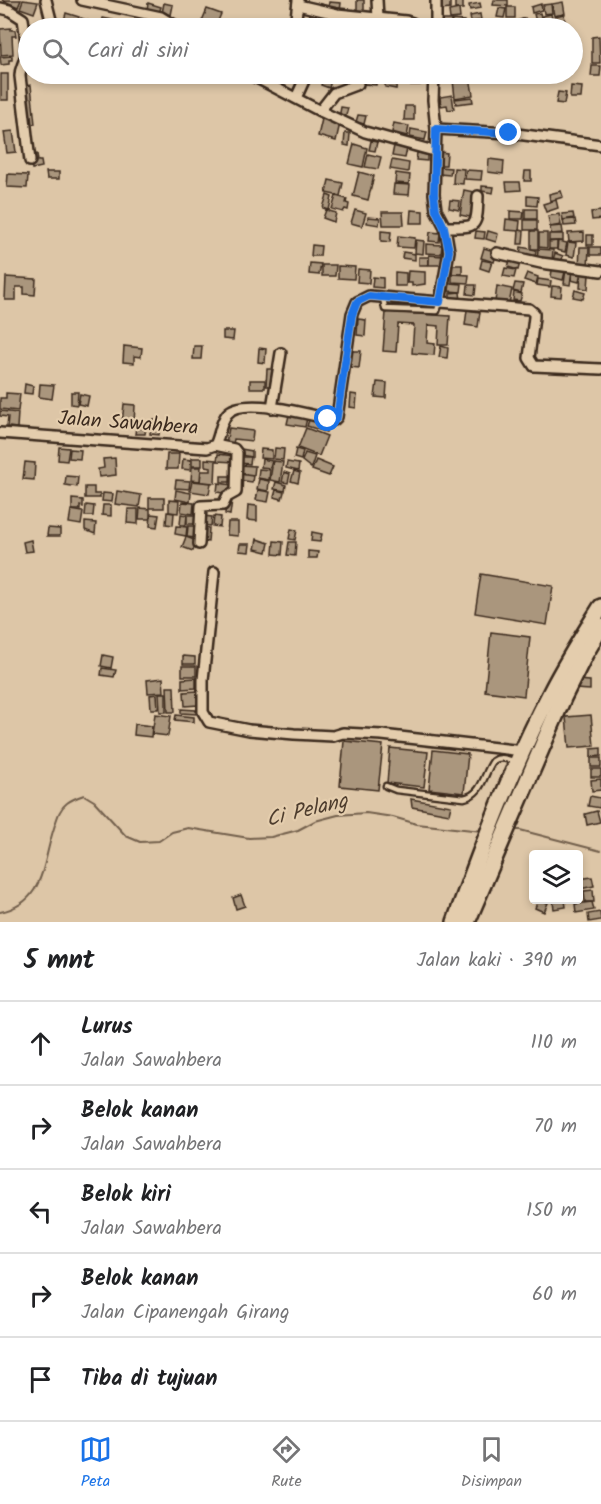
<!DOCTYPE html>
<html lang="id">
<head>
<meta charset="utf-8">
<style>
	body { margin:0; font-family:Kalam,sans-serif; background:#f2f2f2; color:#202124 }
	.controls { position:absolute; right:18px; bottom:18px; display:grid; overflow:hidden; border-radius:6px; box-shadow:0 3px 9px #0003 }
	.controls button { width:54px; height:54px; display:grid; place-items:center; padding:0; border:0; border-bottom:2px solid #e0e0e0; background:#fff; color:#202124; font:30px sans-serif }
	.stop { position:absolute; width:18px; height:18px; margin:-14px; border:4px solid #1a73e8; border-radius:50%; background:#fff }
	.stop.end { background:#1a73e8; border-color:#fff; box-shadow:0 2px 6px #0008 }
	.list { margin:0; padding:0; list-style:none }
	h2 { display:flex; justify-content:space-between; align-items:center; height:78px; margin:0; padding:0 24px; font-size:26px }
	h2 small { font-size:20px; font-weight:400; color:#757577 }
	.list li { display:grid; grid-template-columns:39px 1fr auto; gap:18px; align-items:center; box-sizing:border-box; height:84px; padding:0 24px; border-top:2px solid #e0e0e0 }
	.list b { display:block; font-size:22px; white-space:nowrap }
	.list p { margin:0; font-size:20px; white-space:nowrap; color:#757577 }
	.list em { font-size:20px; font-style:normal; color:#757577 }
	.icon { flex:none; width:33px; height:33px; fill:none; stroke:currentColor; stroke-width:2; stroke-linecap:round; stroke-linejoin:round }
	.map { position:relative; flex:none; width:601px; height:922px; overflow:hidden }
	.search { position:absolute; background:#fff; box-shadow:0 3px 9px #0003; left:18px; right:18px; top:18px; height:66px; display:flex; align-items:center; gap:15px; box-sizing:border-box; padding:0 21px; border-radius:33px; color:#757577; font-size:22px }
	.sheet { height:498px; background:#fff }
	nav { display:flex; justify-content:space-around; align-items:center; box-sizing:border-box; height:84px; border-top:2px solid #e0e0e0; background:#fff; font-size:16px; color:#757577 }
	nav a { display:grid; justify-items:center; gap:3px }
	nav .on { color:#1a73e8 }
	.map>svg:first-child { display:block }
	.lines { fill:none; stroke-linecap:round; stroke-linejoin:round }
	.stream { stroke:#725f4c; stroke-width:2 }
	.building { fill:#aa967d; stroke:#3b2a1e; stroke-width:1.5 }
	.service-casing { stroke:#3b2a1e; stroke-width:9 }
	.minor-casing { stroke:#3b2a1e; stroke-width:14 }
	.primary-casing { stroke:#3b2a1e; stroke-width:20 }
	.service { stroke:#e4cdad; stroke-width:4.5 }
	.minor { stroke:#e4cdad; stroke-width:9 }
	.primary { stroke:#e4cdad; stroke-width:15 }
	.route { stroke:#1a73e8; stroke-width:8 }
	.labels { text-anchor:middle; dominant-baseline:central; stroke-width:4.5; stroke-linejoin:round; paint-order:stroke }
	.street-label { font-size:20px; fill:#3b2a1e; stroke:#e4cdad }
	.water-label { font-size:21px; font-style:italic; fill:#4d3c2d; stroke:#e4cdad }
</style>
</head>
<body>
<div class="map">
<svg width="601" height="922" viewBox="0 0 601 922">
	<rect width="100%" height="100%" fill="#ddc6a7"/>
	<filter id="ink" filterUnits="userSpaceOnUse"><feTurbulence type="fractalNoise" baseFrequency=".0167" numOctaves="2"/><feDisplacementMap in="SourceGraphic" scale="12" xChannelSelector="R" yChannelSelector="G"/><feConvolveMatrix kernelMatrix="1 2 1 2 8 2 1 2 1" color-interpolation-filters="sRGB"/></filter>
	<g filter="url(#ink)">
		<g class="lines">
			<!-- stream -->
			<g class="stream">
				<polyline points="512,830 520,830 601,851"/>
				<path d="M0,912C45,903 42,864 54,828C57,819 59,809 67,803C72,799 78,797 84,795L94,801L126,836L140,842L159,841L172,832L188,828L249,838L271,837L298,830L315,821L338,815L366,813L393,817L417,824L482,831"/>
			</g>
		</g>
		<!-- building -->
		<g class="building">
			<polygon points="2,0 21,0 18,7"/>
			<polygon points="23,0 38,2 34,13 20,8"/>
			<rect x="357" y="0" width="7" height="14"/>
			<polygon points="450,0 450,9 442,10 442,1"/>
			<polygon points="494,0 508,0 508,6 493,5"/>
			<rect x="455" y="1" width="8" height="8"/>
			<polygon points="329,2 341,3 340,11 328,10"/>
			<polygon points="563,2 565,14 554,16 552,4"/>
			<polygon points="148,3 161,7 159,13 147,10"/>
			<polygon points="164,3 173,5 171,15 162,13"/>
			<polygon points="480,3 481,8 470,10 469,5"/>
			<polygon points="541,4 542,10 532,13 531,7"/>
			<polygon points="551,4 552,13 544,14 543,5"/>
			<rect x="507" y="7" width="8" height="11"/>
			<polygon points="499,8 506,9 504,18 497,17"/>
			<polygon points="207,9 221,14 215,28 199,28"/>
			<polygon points="459,9 460,18 450,19 449,11"/>
			<polygon points="310,12 320,13 319,22 309,21"/>
			<polygon points="66,13 79,17 75,28 62,28"/>
			<polygon points="540,13 542,21 536,22 534,14"/>
			<polygon points="480,14 481,20 471,22 470,16"/>
			<polygon points="551,14 554,26 545,28 542,16"/>
			<polygon points="564,14 566,28 557,28 555,16"/>
			<polygon points="321,16 332,17 331,25 321,24"/>
			<polygon points="334,17 343,18 343,27 333,26"/>
			<polygon points="347,17 356,18 355,28 345,28"/>
			<polygon points="81,18 89,21 87,28 77,28"/>
			<polygon points="103,18 113,20 111,28 100,28"/>
			<polygon points="525,18 529,28 520,28 517,21"/>
			<polygon points="276,19 287,21 286,28 275,28"/>
			<rect x="441" y="20" width="10" height="8"/>
			<polygon points="452,20 464,21 464,28 451,28"/>
			<polygon points="44,22 45,28 33,28 32,23"/>
			<polygon points="386,22 405,24 404,28 385,28"/>
			<polygon points="11,28 11,30 15,30 16,36 12,36 13,54 1,55 0,29"/>
			<polygon points="599,36 600,63 592,63 592,37"/>
			<polygon points="12,56 12,60 9,60 9,64 1,65 0,57"/>
			<polygon points="592,66 601,66 600,76 591,76"/>
			<rect x="1" y="74" width="7" height="26"/>
			<polygon points="324,74 332,76 329,88 321,85"/>
			<polygon points="347,75 360,76 359,82 347,82"/>
			<rect x="406" y="75" width="14" height="10"/>
			<polygon points="363,76 376,77 376,85 363,84"/>
			<polygon points="386,76 397,78 396,89 385,87"/>
			<polygon points="470,77 473,95 455,98 453,80"/>
			<polygon points="31,85 35,124 28,125 24,86"/>
			<polygon points="571,86 582,87 581,98 570,98"/>
			<polygon points="558,92 566,93 564,104 556,103"/>
			<polygon points="452,95 454,109 448,110 447,105 441,106 440,97"/>
			<polygon points="472,97 473,102 456,104 455,99"/>
			<polygon points="405,106 414,106 414,120 404,120"/>
			<polygon points="341,107 348,108 345,119 339,118"/>
			<polygon points="358,115 366,116 364,124 356,122"/>
			<polygon points="322,119 340,123 336,141 318,136"/>
			<polygon points="394,123 409,126 407,136 392,132"/>
			<polygon points="411,129 427,132 425,140 410,137"/>
			<polygon points="13,131 16,152 7,153 4,132"/>
			<polygon points="345,133 350,133 349,146 344,145"/>
			<polygon points="371,141 377,142 375,151 369,150"/>
			<polygon points="354,144 367,148 363,167 349,164"/>
			<polygon points="394,146 407,149 405,158 392,156"/>
			<polygon points="440,152 447,153 446,165 439,165"/>
			<polygon points="417,153 427,154 427,161 416,160"/>
			<polygon points="37,154 38,161 41,161 42,167 32,169 30,155"/>
			<polygon points="368,154 381,157 378,169 365,167"/>
			<polygon points="489,159 504,161 503,174 488,172"/>
			<polygon points="392,160 409,163 408,172 390,169"/>
			<polygon points="439,167 451,168 450,175 439,174"/>
			<polygon points="454,168 464,169 463,184 453,183"/>
			<polygon points="466,170 482,171 481,180 465,179"/>
			<polygon points="525,171 531,171 531,181 524,181"/>
			<polygon points="46,172 59,172 59,179 47,179"/>
			<polygon points="359,172 374,176 368,200 353,196"/>
			<polygon points="396,173 410,175 409,184 395,183"/>
			<polygon points="8,174 28,175 27,188 7,187"/>
			<polygon points="329,180 343,183 340,196 326,193"/>
			<polygon points="506,182 520,182 521,190 507,191"/>
			<polygon points="394,184 410,185 409,195 393,194"/>
			<polygon points="482,186 494,187 493,193 482,191"/>
			<polygon points="464,190 474,192 470,217 460,215"/>
			<polygon points="561,191 563,197 550,201 549,194"/>
			<polygon points="327,195 332,197 329,210 323,208"/>
			<polygon points="336,196 347,199 346,203 349,204 348,210 345,209 343,212 332,209"/>
			<polygon points="527,196 538,197 537,206 527,205"/>
			<polygon points="450,200 460,201 459,210 449,208"/>
			<polygon points="556,200 558,208 546,212 543,204"/>
			<rect x="525" y="209" width="12" height="10"/>
			<polygon points="326,210 336,213 334,222 323,218"/>
			<polygon points="355,210 366,213 362,226 351,223"/>
			<polygon points="411,210 423,211 423,223 410,223"/>
			<polygon points="510,211 524,212 523,219 510,219"/>
			<polygon points="601,211 601,219 592,220 591,212"/>
			<polygon points="382,212 403,212 404,225 383,225"/>
			<polygon points="573,213 574,218 563,220 562,214"/>
			<polygon points="559,214 561,225 550,227 548,216"/>
			<polygon points="368,217 380,218 379,225 367,223"/>
			<polygon points="506,219 520,221 519,231 505,230"/>
			<polygon points="575,219 576,225 564,226 563,220"/>
			<rect x="524" y="220" width="13" height="10"/>
			<polygon points="562,226 563,233 551,234 550,227"/>
			<polygon points="519,230 524,231 523,244 518,244"/>
			<polygon points="381,231 391,232 390,242 381,241"/>
			<polygon points="476,231 485,232 484,239 475,238"/>
			<polygon points="488,231 498,234 496,242 486,239"/>
			<rect x="531" y="231" width="7" height="18"/>
			<polygon points="430,232 440,233 439,242 429,241"/>
			<polygon points="584,232 584,241 569,242 568,233"/>
			<polygon points="539,233 547,233 547,248 539,247"/>
			<rect x="549" y="234" width="14" height="7"/>
			<rect x="587" y="235" width="6" height="10"/>
			<polygon points="398,236 415,238 414,248 397,247"/>
			<polygon points="416,240 424,241 423,254 415,253"/>
			<polygon points="557,241 557,249 549,249 549,242"/>
			<polygon points="558,241 567,243 565,252 557,250"/>
			<polygon points="568,242 576,243 574,257 566,255"/>
			<polygon points="426,244 442,245 441,254 426,253"/>
			<polygon points="312,245 321,246 320,256 311,256"/>
			<polygon points="521,247 536,250 535,259 520,256"/>
			<polygon points="580,247 589,247 588,268 579,268"/>
			<rect x="590" y="247" width="11" height="8"/>
			<polygon points="484,248 497,252 494,262 481,258"/>
			<polygon points="538,249 553,250 552,262 537,261"/>
			<polygon points="403,252 415,254 415,260 402,258"/>
			<polygon points="555,253 563,256 561,263 553,260"/>
			<polygon points="429,255 443,256 443,265 429,265"/>
			<polygon points="419,257 429,257 428,265 419,265"/>
			<polygon points="511,257 521,259 518,270 508,267"/>
			<polygon points="482,260 492,262 489,271 480,268"/>
			<polygon points="310,263 321,264 319,275 309,274"/>
			<polygon points="322,265 336,265 335,276 322,276"/>
			<polygon points="453,265 462,265 462,274 452,274"/>
			<polygon points="338,266 355,267 354,279 338,278"/>
			<polygon points="505,268 516,270 514,278 503,276"/>
			<polygon points="358,269 370,270 369,283 357,282"/>
			<polygon points="566,269 572,270 570,285 564,284"/>
			<polygon points="552,270 565,272 563,280 551,277"/>
			<polygon points="573,270 581,271 579,282 571,280"/>
			<polygon points="408,271 425,272 425,284 412,286 412,283 407,283"/>
			<polygon points="395,272 406,273 406,286 395,286"/>
			<polygon points="527,273 538,277 536,284 524,280"/>
			<polygon points="452,274 469,275 468,283 452,282"/>
			<polygon points="581,274 589,274 588,289 580,288"/>
			<polygon points="6,277 36,279 35,295 24,294 24,287 16,287 16,300 5,300"/>
			<polygon points="373,277 383,278 383,288 372,287"/>
			<polygon points="538,279 551,281 550,287 537,285"/>
			<polygon points="450,283 462,284 461,292 449,291"/>
			<polygon points="515,283 523,284 521,293 513,291"/>
			<polygon points="468,285 476,285 475,295 467,294"/>
			<polygon points="497,286 512,289 509,304 495,302"/>
			<polygon points="552,286 562,287 561,297 551,296"/>
			<polygon points="575,290 585,293 583,299 573,297"/>
			<polygon points="460,292 461,301 450,302 450,293"/>
			<polygon points="514,292 522,294 520,301 513,300"/>
			<polygon points="467,310 480,312 478,327 465,325"/>
			<polygon points="386,312 450,316 448,345 438,345 439,326 428,325 427,343 435,344 434,355 412,353 414,325 398,324 396,352 383,351"/>
			<polygon points="358,319 366,320 365,336 357,335"/>
			<polygon points="223,331 234,331 233,340 223,339"/>
			<polygon points="124,346 142,348 141,357 134,356 134,363 123,362"/>
			<polygon points="194,346 202,346 201,359 193,359"/>
			<polygon points="441,346 448,348 447,358 439,357"/>
			<polygon points="259,348 266,349 265,363 258,362"/>
			<polygon points="351,351 361,351 359,368 350,367"/>
			<polygon points="267,369 275,369 274,386 266,386"/>
			<rect x="250" y="380" width="15" height="8"/>
			<polygon points="377,382 387,383 386,398 375,397"/>
			<polygon points="25,384 33,386 32,394 24,393"/>
			<polygon points="40,384 54,385 52,399 39,397"/>
			<polygon points="71,392 78,392 77,405 71,404"/>
			<polygon points="6,393 20,394 18,411 0,409 0,398 6,398"/>
			<polygon points="80,394 89,396 87,406 78,404"/>
			<polygon points="351,394 357,395 356,408 350,407"/>
			<polygon points="124,404 135,405 134,424 122,423"/>
			<polygon points="0,411 18,413 17,428 7,427 8,417 0,416"/>
			<polygon points="289,415 307,418 305,427 287,424"/>
			<polygon points="310,417 329,423 326,432 307,426"/>
			<polygon points="151,420 159,420 159,435 150,434"/>
			<polygon points="136,427 146,428 145,434 135,434"/>
			<polygon points="229,428 253,431 252,441 234,439 233,444 226,443"/>
			<polygon points="306,428 327,436 319,456 298,448"/>
			<polygon points="59,447 69,448 67,461 58,460"/>
			<polygon points="275,448 284,449 283,460 274,459"/>
			<polygon points="70,449 81,450 80,459 69,458"/>
			<polygon points="241,449 252,451 252,457 240,455"/>
			<polygon points="261,449 272,450 272,459 260,458"/>
			<polygon points="296,449 303,451 301,460 294,458"/>
			<polygon points="305,453 315,456 311,468 302,461"/>
			<polygon points="167,454 179,454 178,469 166,469"/>
			<polygon points="218,454 234,456 234,462 217,461"/>
			<polygon points="240,457 251,457 250,464 239,463"/>
			<polygon points="115,458 116,475 99,477 98,469 104,468 103,459"/>
			<rect x="192" y="458" width="10" height="8"/>
			<polygon points="183,459 191,460 190,470 182,469"/>
			<polygon points="205,459 216,460 215,483 200,482 201,471 211,471 211,467 205,466"/>
			<polygon points="262,459 272,461 270,468 261,467"/>
			<polygon points="316,460 333,467 329,476 312,470"/>
			<polygon points="273,461 283,462 280,482 270,480"/>
			<polygon points="25,462 35,463 34,480 23,479"/>
			<polygon points="287,462 299,464 298,471 286,468"/>
			<polygon points="239,465 255,466 254,475 238,473"/>
			<polygon points="192,467 201,467 200,481 191,480"/>
			<polygon points="259,469 270,470 269,480 258,478"/>
			<polygon points="294,471 300,473 298,483 291,481"/>
			<polygon points="284,472 290,474 288,483 282,482"/>
			<polygon points="239,474 253,476 252,482 238,480"/>
			<polygon points="66,476 78,477 77,487 65,485"/>
			<rect x="221" y="476" width="11" height="6"/>
			<polygon points="259,479 269,481 268,491 257,489"/>
			<polygon points="176,480 190,481 189,489 175,488"/>
			<polygon points="192,481 211,483 209,494 190,491"/>
			<polygon points="276,482 286,485 285,491 274,489"/>
			<polygon points="218,483 232,485 230,494 217,492"/>
			<polygon points="85,487 94,487 94,494 100,494 100,498 85,498"/>
			<polygon points="176,490 191,493 190,502 175,499"/>
			<polygon points="258,490 270,492 268,502 256,500"/>
			<polygon points="276,490 284,492 282,499 274,497"/>
			<polygon points="117,491 141,495 139,507 115,504"/>
			<polygon points="103,493 113,494 112,502 102,501"/>
			<rect x="149" y="498" width="15" height="10"/>
			<polygon points="72,499 83,500 83,507 80,506 80,510 72,510"/>
			<polygon points="169,500 179,501 178,513 169,512"/>
			<polygon points="226,500 232,500 230,515 225,514"/>
			<polygon points="182,502 194,503 193,514 181,512"/>
			<polygon points="86,505 94,506 93,516 85,516"/>
			<polygon points="103,505 111,505 111,516 102,515"/>
			<polygon points="248,505 257,506 257,521 247,520"/>
			<polygon points="140,508 150,509 150,519 139,519"/>
			<polygon points="128,509 138,509 138,524 127,523"/>
			<polygon points="71,510 83,512 81,525 69,523"/>
			<polygon points="167,512 174,513 173,525 166,524"/>
			<polygon points="151,514 159,515 157,527 150,526"/>
			<polygon points="181,514 187,515 186,525 180,525"/>
			<rect x="187" y="515" width="10" height="9"/>
			<polygon points="203,516 212,517 211,526 202,525"/>
			<polygon points="214,516 221,517 220,527 213,526"/>
			<polygon points="85,522 96,523 95,534 85,530"/>
			<polygon points="228,522 238,522 238,536 227,535"/>
			<polygon points="176,526 187,527 186,536 175,534"/>
			<polygon points="188,526 195,526 195,538 187,537"/>
			<polygon points="202,527 209,528 208,542 201,541"/>
			<polygon points="48,528 60,529 60,536 47,536"/>
			<polygon points="291,529 297,530 295,540 289,539"/>
			<polygon points="312,532 322,534 320,542 311,541"/>
			<polygon points="186,537 197,541 193,551 182,547"/>
			<polygon points="257,539 269,543 267,552 255,549"/>
			<polygon points="31,540 33,551 25,552 23,542"/>
			<polygon points="274,541 283,542 282,555 273,554"/>
			<polygon points="289,542 296,542 295,556 287,555"/>
			<polygon points="240,544 250,544 249,552 239,551"/>
			<polygon points="308,551 318,552 317,558 308,558"/>
			<polygon points="481,574 553,586 547,625 475,613"/>
			<polygon points="491,632 530,637 524,696 485,691"/>
			<polygon points="103,655 113,657 111,668 101,666"/>
			<polygon points="183,656 195,657 195,664 183,664"/>
			<rect x="182" y="666" width="14" height="10"/>
			<polygon points="102,668 116,670 114,677 101,675"/>
			<polygon points="163,678 164,692 148,693 147,680"/>
			<polygon points="196,678 196,688 182,689 182,679"/>
			<polygon points="576,680 590,681 590,690 575,689"/>
			<polygon points="167,687 174,687 175,712 168,712"/>
			<polygon points="197,691 198,705 185,706 184,692"/>
			<polygon points="159,693 166,693 166,712 160,712"/>
			<polygon points="157,694 158,709 151,709 150,695"/>
			<polygon points="181,709 196,710 196,714 181,713"/>
			<polygon points="155,714 171,716 168,736 152,734"/>
			<polygon points="176,715 194,717 194,722 175,720"/>
			<polygon points="591,715 594,746 569,748 566,717"/>
			<polygon points="135,724 152,726 151,737 134,735"/>
			<polygon points="344,741 383,745 378,790 340,786"/>
			<polygon points="390,748 428,752 424,787 387,783"/>
			<polygon points="601,748 601,756 591,757 591,749"/>
			<polygon points="433,750 468,754 464,793 429,789"/>
			<rect x="591" y="758" width="10" height="9"/>
			<rect x="591" y="769" width="10" height="8"/>
			<polygon points="601,779 601,790 592,791 591,780"/>
			<polygon points="590,796 601,798 600,808 588,806"/>
			<polygon points="411,799 451,806 449,814 412,807"/>
			<polygon points="597,811 600,822 587,825 585,814"/>
			<polygon points="592,877 594,886 580,889 578,879"/>
			<polygon points="593,890 594,902 585,902 584,891"/>
			<polygon points="241,895 245,906 236,909 233,898"/>
			<polygon points="538,900 548,903 544,912 535,908"/>
			<polygon points="565,900 566,907 554,909 553,902"/>
			<polygon points="592,902 594,910 576,913 575,904"/>
			<polygon points="600,912 601,920 589,922 588,914"/>
		</g>
		<g class="lines">
			<defs>
				<g id="service">
					<polyline points="383,297 385,309 437,311 440,302"/>
					<path d="M386,786L396,790L464,798C483,794 483,775 493,761C500,756 508,759 515,762"/>
				</g>
				<g id="minor">
					<polyline points="46,0 53,28"/>
					<polyline points="82,0 161,17 179,28"/>
					<polyline points="377,0 378,18"/>
					<polyline points="298,5 337,14 406,21 412,23 418,28"/>
					<path d="M0,8L9,10L23,19C25,31 28,49 24,61C22,67 20,69 20,76L30,161"/>
					<polyline points="295,28 298,0"/>
					<polyline points="436,28 436,0"/>
					<polyline points="249,74 320,111 365,132 434,151"/>
					<polyline points="296,98 307,74"/>
					<polyline points="320,111 334,93 358,84"/>
					<polyline points="436,129 509,133 601,145"/>
					<path d="M445,227C477,227 477,229 478,196"/>
					<polyline points="497,253 541,263 601,271"/>
					<polyline points="440,302 529,309 534,313 534,317 529,358 534,366 601,369"/>
					<polyline points="272,408 281,353"/>
					<path d="M0,433L207,448L215,445C220,436 220,423 227,414C241,396 308,414 328,419L334,420L337,417L352,314L357,302L369,296L440,302L449,251L445,227L436,210L434,194L436,129L433,100L434,74"/>
					<polyline points="199,544 201,506 223,505 227,497 236,492 237,453 234,449 215,445"/>
					<polyline points="214,572 203,680 203,712 209,722 249,730 294,734 333,736 343,733 382,735 523,751"/>
				</g>
				<g id="primary">
					<path d="M455,922C483,844 512,767 550,694C565,664 583,636 601,607"/>
					<polyline points="467,922 563,698 585,654 601,627"/>
				</g>
			</defs>
			<!-- service casing -->
			<use href="#service" class="service-casing"/>
			<!-- minor casing -->
			<use href="#minor" class="minor-casing"/>
			<!-- primary casing -->
			<use href="#primary" class="primary-casing"/>
			<!-- service -->
			<use href="#service" class="service"/>
			<!-- minor -->
			<use href="#minor" class="minor"/>
			<!-- primary -->
			<use href="#primary" class="primary"/>
		</g>
	</g>
	<g class="lines" filter="url(#ink)">
		<!-- route -->
		<polyline class="route" points="328,419 334,420 337,417 352,315 357,302 369,296 440,302 449,251 444,227 436,210 434,194 436,129 509,133"/>
	</g>
	<g class="labels">
		<!-- street labels -->
		<g class="street-label">
			<text transform="translate(128 424) rotate(4)">Jalan Sawahbera</text>
		</g>
		<!-- water labels -->
		<g class="water-label">
			<text transform="translate(307 811) rotate(-14)">Ci Pelang</text>
		</g>
	</g>
</svg>
<div class="controls">
<button><svg class="icon" aria-label="layers" viewBox="0 0 24 24"><path d="M12 4l9 5-9 5-9-5zM3 14l9 5 9-5"/></svg></button>
</div>
<div class="stop" style="left:328px;top:419px"></div>
<div class="stop end" style="left:509px;top:133px"></div>
<div class="search"><svg class="icon" aria-label="search" viewBox="0 0 24 24"><circle cx="10" cy="10" r="6"/><path d="M15 15l6 6"/></svg>Cari di sini</div>
</div>
<section class="sheet">
<h2>5 mnt<small>Jalan kaki · 390 m</small></h2>
<ul class="list">
<li><svg class="icon" aria-label="ahead" viewBox="0 0 24 24"><path d="M12 20V5M6 11l6-6 6 6"/></svg><div><b>Lurus</b><p>Jalan Sawahbera</p></div><em>110 m</em></li>
<li><svg class="icon" aria-label="right" viewBox="0 0 24 24"><path d="M7 20v-9h11M14 6l5 5-5 5"/></svg><div><b>Belok kanan</b><p>Jalan Sawahbera</p></div><em>70 m</em></li>
<li><svg class="icon" aria-label="left" viewBox="0 0 24 24"><path d="M17 20v-9H6M10 6l-5 5 5 5"/></svg><div><b>Belok kiri</b><p>Jalan Sawahbera</p></div><em>150 m</em></li>
<li><svg class="icon" aria-label="right" viewBox="0 0 24 24"><path d="M7 20v-9h11M14 6l5 5-5 5"/></svg><div><b>Belok kanan</b><p>Jalan Cipanengah Girang</p></div><em>60 m</em></li>
<li><svg class="icon" aria-label="arrive" viewBox="0 0 24 24"><path d="M6 21V4h12l-3 4 3 4H6"/></svg><div><b>Tiba di tujuan</b></div></li>
</ul>
</section>
<nav>
<a class="on"><svg class="icon" aria-label="map" viewBox="0 0 24 24"><path d="M3 6l6-2 6 2 6-2v14l-6 2-6-2-6 2zM9 4v14M15 6v14"/></svg>Peta</a>
<a><svg class="icon" aria-label="directions" viewBox="0 0 24 24"><path d="M12 3l9 9-9 9-9-9zM9 14v-3h6M13 9l2 2-2 2"/></svg>Rute</a>
<a><svg class="icon" aria-label="saved" viewBox="0 0 24 24"><path d="M7 4h10v16l-5-4-5 4z"/></svg>Disimpan</a>
</nav>
</body>
</html>
